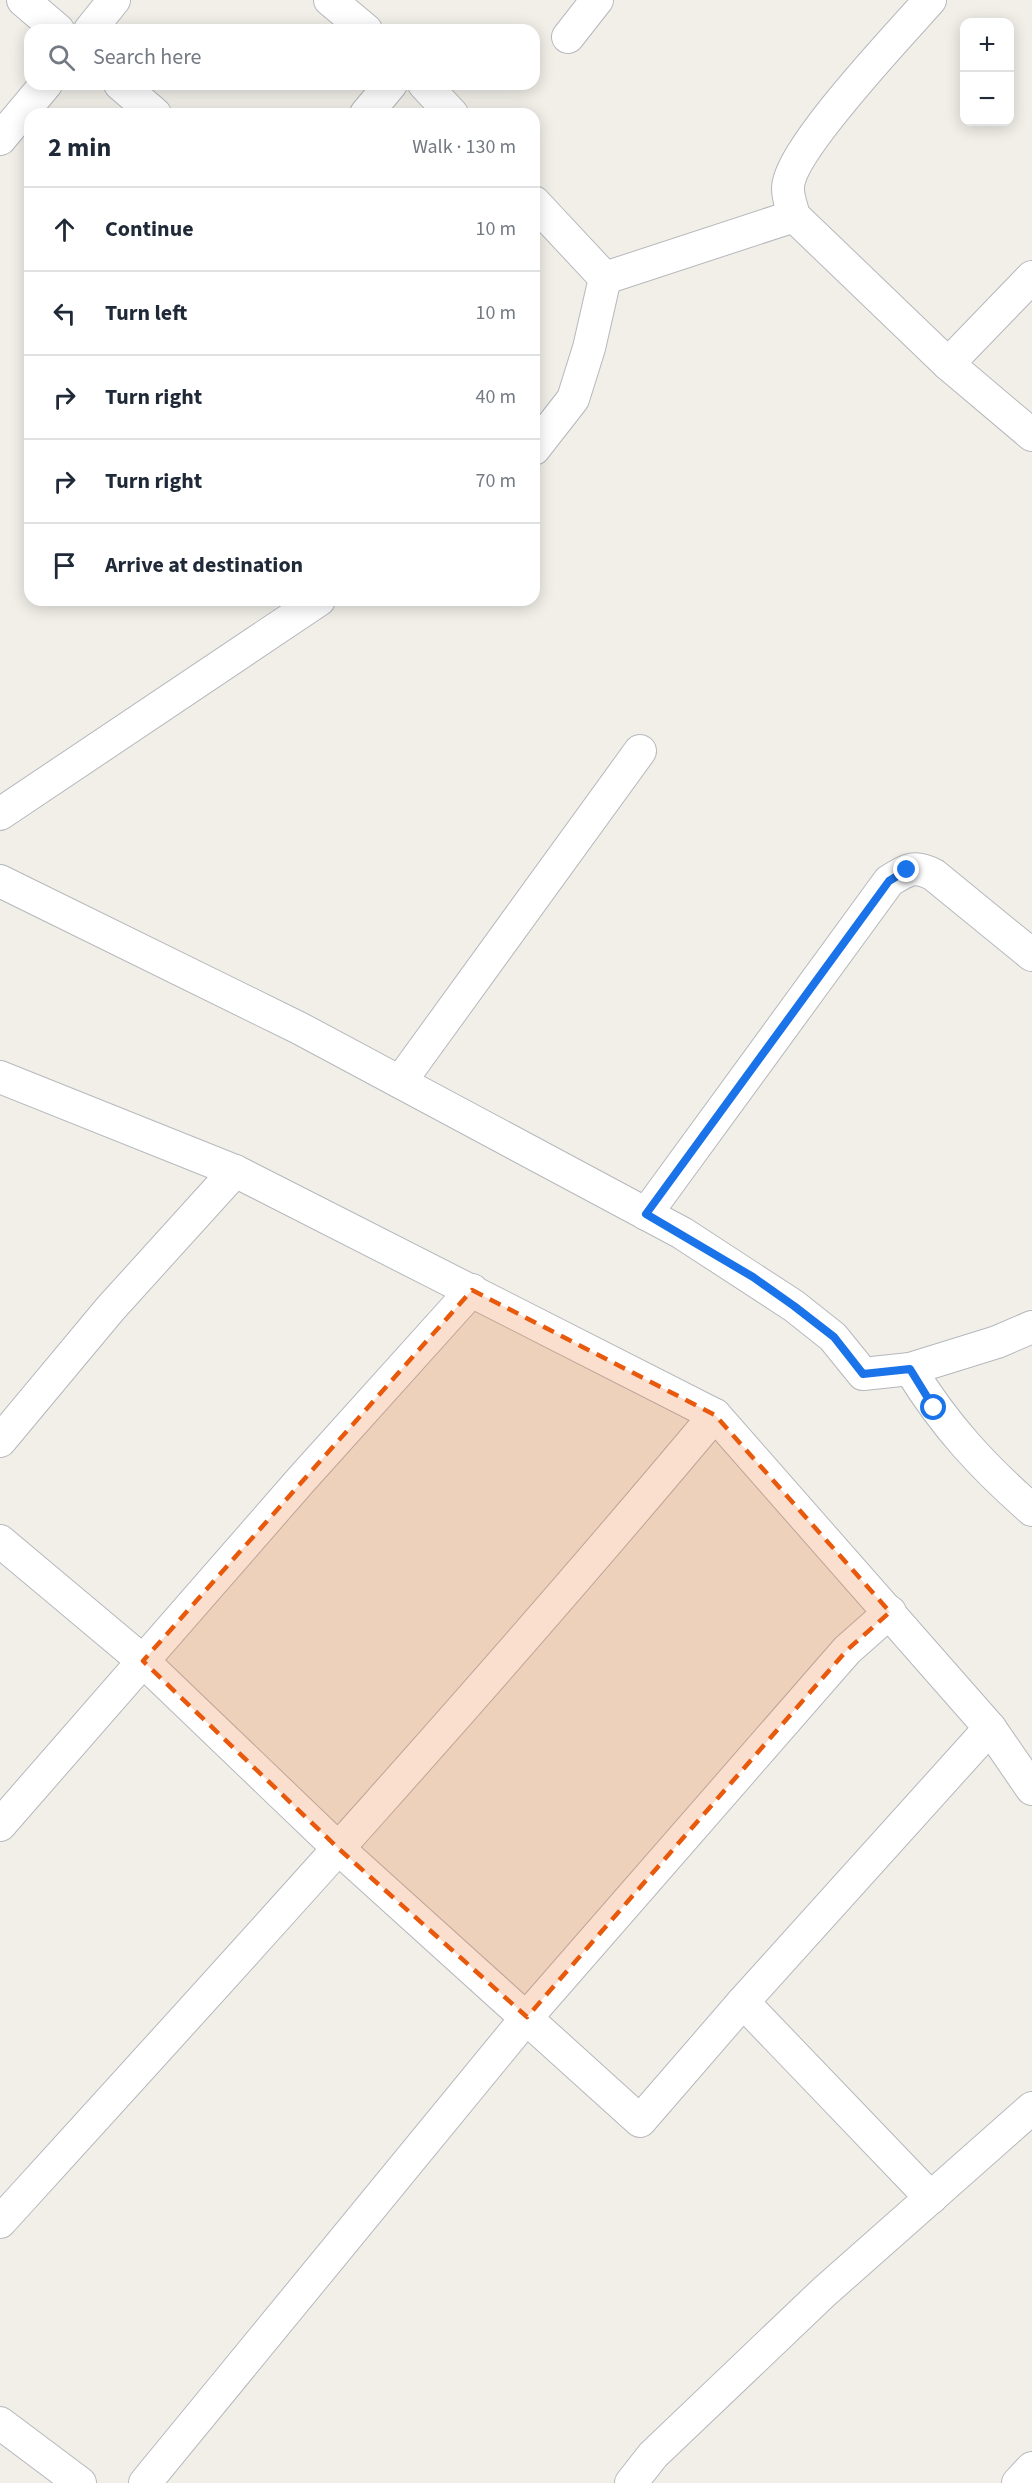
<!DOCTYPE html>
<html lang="en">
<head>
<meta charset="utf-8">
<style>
	body { margin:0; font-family:"Source Sans 3",sans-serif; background:#f2f2f3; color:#1f2937 }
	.controls { position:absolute; right:18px; top:18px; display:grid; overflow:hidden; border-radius:12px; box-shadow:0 3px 15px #0003 }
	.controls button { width:54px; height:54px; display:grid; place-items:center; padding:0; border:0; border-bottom:2px solid #e0e1e3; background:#fff; color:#1f2937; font:30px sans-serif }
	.stop { position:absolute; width:18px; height:18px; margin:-14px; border:4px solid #1a73e8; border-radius:50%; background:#fff }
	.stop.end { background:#1a73e8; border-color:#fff; box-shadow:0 2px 6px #0008 }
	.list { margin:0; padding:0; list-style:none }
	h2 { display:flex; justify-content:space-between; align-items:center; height:78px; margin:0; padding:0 24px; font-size:26px }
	h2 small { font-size:20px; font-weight:400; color:#747a83 }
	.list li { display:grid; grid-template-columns:39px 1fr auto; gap:18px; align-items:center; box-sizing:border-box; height:84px; padding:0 24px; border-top:2px solid #e0e1e3 }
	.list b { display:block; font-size:22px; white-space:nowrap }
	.list em { font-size:20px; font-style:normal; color:#747a83 }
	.icon { flex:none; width:33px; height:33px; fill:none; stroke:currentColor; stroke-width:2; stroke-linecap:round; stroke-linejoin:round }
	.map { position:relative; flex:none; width:1032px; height:2483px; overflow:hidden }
	.search { position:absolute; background:#fff; box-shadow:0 3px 15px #0003; left:24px; top:24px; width:516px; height:66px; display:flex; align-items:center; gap:15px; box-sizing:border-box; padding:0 21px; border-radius:18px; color:#747a83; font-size:22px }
	.panel { position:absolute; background:#fff; box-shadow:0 3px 15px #0003; left:24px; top:108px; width:516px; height:498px; border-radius:18px }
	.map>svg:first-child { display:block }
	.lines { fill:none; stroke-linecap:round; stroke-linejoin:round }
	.minor-casing { stroke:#b5b8bc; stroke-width:34 }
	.minor { stroke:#fff; stroke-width:32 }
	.route { stroke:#1a73e8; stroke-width:8 }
	.marked { fill:#e8590c; fill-opacity:0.2; stroke:#e8590c; stroke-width:4.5; stroke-dasharray:12 8; stroke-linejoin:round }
</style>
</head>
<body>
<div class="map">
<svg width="1032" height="2483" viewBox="0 0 1032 2483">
	<rect width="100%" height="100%" fill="#f1efe8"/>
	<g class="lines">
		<defs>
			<g id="minor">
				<polyline points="23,0 58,30"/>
				<polyline points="330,0 366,30"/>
				<path d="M930,0C901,33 787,152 788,189C788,198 792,208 794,216L948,364L1032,435"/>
				<polyline points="90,30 114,0"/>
				<polyline points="568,37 597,0"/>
				<polyline points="120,84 155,114"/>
				<polyline points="424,84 452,114"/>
				<polyline points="366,114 391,84"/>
				<polyline points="0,139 46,84"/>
				<polyline points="534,202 605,278"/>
				<polyline points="605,278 794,216"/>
				<polyline points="948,364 1032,277"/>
				<polyline points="534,449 573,399 589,348 605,278"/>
				<polyline points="0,814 319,600"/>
				<polyline points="0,881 299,1028 682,1233 794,1306 833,1337 863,1374 910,1369 997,1342 1032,1327"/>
				<polyline points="0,1077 235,1171 715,1415 990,1728 1032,1789"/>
				<polyline points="400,1082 640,751"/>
				<path d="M646,1214L889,881C907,870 914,864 934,875L1032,955"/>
				<path d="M910,1369C945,1426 982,1466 1032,1510"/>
				<polyline points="0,1441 110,1309 235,1171"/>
				<polyline points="0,1541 143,1661 339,1849 640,2121 743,2002 990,1728"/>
				<polyline points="0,1825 301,1480 472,1290"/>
				<polyline points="743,2002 931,2198"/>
				<path d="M0,2222C242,1956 484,1691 715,1415"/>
				<polyline points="0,2423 80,2483"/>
				<polyline points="145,2483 527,2017 847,1650 890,1612"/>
				<polyline points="631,2483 653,2455 824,2292 1032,2108"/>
				<polyline points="1018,2483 1032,2468"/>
			</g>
		</defs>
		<!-- minor casing -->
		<use href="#minor" class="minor-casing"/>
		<!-- minor -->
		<use href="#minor" class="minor"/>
	</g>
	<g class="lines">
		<!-- route -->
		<polyline class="route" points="907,870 889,881 646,1214 753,1277 794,1306 834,1337 863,1374 910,1369 934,1408"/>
	</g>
	<!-- marked area -->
	<path class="marked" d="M472,1290L715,1415L890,1612L847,1650L527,2017L339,1849L143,1661Z"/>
</svg>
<div class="controls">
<button>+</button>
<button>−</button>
</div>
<div class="stop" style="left:934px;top:1408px"></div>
<div class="stop end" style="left:907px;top:870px"></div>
<div class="search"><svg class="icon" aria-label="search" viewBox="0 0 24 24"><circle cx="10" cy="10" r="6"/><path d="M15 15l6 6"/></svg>Search here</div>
<section class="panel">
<h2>2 min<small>Walk · 130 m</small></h2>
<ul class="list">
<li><svg class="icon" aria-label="ahead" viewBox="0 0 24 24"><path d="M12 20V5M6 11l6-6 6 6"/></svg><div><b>Continue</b></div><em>10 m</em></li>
<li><svg class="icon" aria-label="left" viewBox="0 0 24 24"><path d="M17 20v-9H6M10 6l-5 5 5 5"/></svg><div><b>Turn left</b></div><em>10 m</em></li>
<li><svg class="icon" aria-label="right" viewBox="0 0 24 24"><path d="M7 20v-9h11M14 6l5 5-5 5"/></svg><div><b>Turn right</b></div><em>40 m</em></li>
<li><svg class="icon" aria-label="right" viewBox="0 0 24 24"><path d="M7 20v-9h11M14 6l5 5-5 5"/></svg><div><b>Turn right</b></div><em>70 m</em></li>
<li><svg class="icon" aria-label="arrive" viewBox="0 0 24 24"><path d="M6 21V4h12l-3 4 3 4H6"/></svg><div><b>Arrive at destination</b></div></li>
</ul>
</section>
</div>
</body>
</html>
